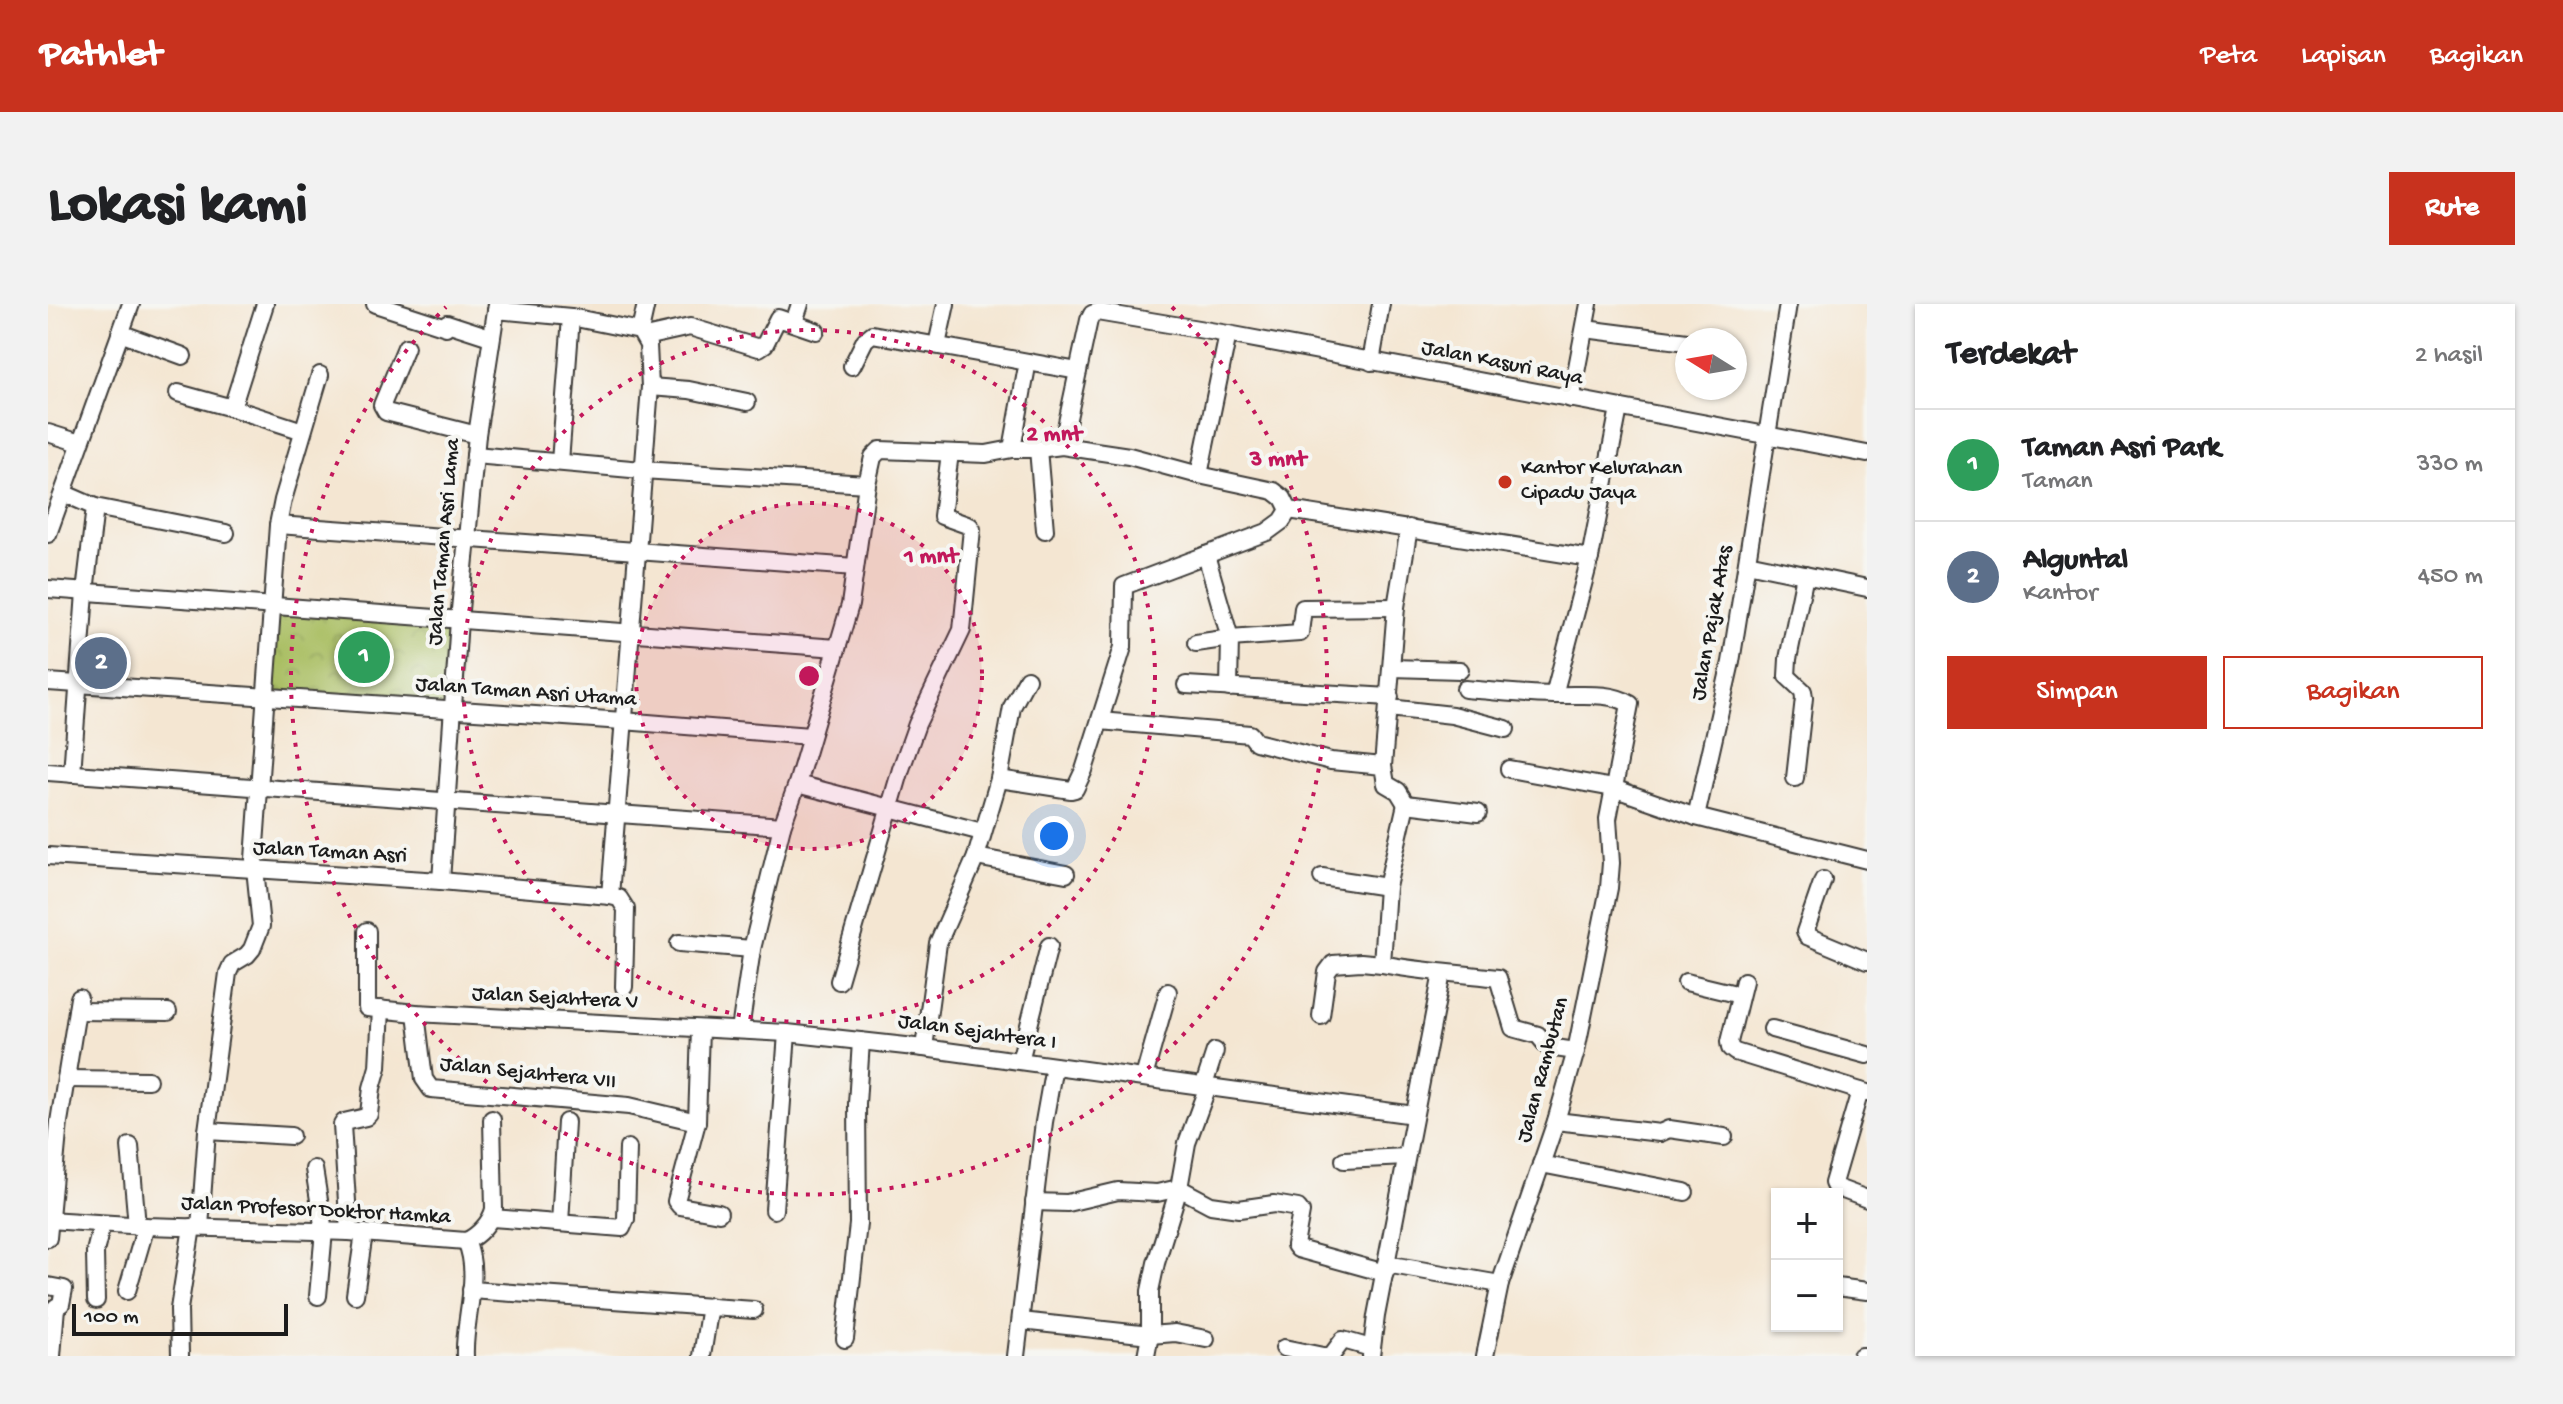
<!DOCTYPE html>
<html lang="id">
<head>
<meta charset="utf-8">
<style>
	body { margin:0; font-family:"Gochi Hand",sans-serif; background:#f2f2f2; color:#202124 }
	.controls { position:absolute; right:24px; bottom:24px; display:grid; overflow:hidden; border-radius:0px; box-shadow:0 2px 6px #0004 }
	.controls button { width:72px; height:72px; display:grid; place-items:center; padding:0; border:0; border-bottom:2px solid #e0e0e0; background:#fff; color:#202124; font:40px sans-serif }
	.compass { position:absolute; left:1627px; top:24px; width:72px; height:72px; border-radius:50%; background:#fff; box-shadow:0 2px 6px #0004; rotate:281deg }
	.scale { position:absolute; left:24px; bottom:20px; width:216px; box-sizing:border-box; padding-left:8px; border:4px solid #1c1c1c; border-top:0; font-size:22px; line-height:28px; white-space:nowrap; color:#1c1c1c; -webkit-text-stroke:6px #f6f6f2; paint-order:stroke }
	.you { position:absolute; left:1006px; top:532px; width:28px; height:28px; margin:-20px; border:6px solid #fff; border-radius:50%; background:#1a73e8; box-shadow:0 0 0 12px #1a73e833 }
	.badge { display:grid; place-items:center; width:52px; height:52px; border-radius:50%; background:#c8321e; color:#fff; font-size:26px; font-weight:700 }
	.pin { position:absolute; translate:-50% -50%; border:4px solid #fff; box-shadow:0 2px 8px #0006 }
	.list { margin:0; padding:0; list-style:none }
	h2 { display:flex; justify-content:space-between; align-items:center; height:104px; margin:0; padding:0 32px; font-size:34px }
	h2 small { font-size:26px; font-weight:400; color:#757577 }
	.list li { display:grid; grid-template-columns:52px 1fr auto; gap:24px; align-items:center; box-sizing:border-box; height:112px; padding:0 32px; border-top:2px solid #e0e0e0 }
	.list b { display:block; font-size:30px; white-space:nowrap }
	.list p { margin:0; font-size:26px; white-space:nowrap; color:#757577 }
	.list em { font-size:26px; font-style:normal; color:#757577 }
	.actions { display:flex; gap:16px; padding:24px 32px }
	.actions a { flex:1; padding:18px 0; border:2px solid #c8321e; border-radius:0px; text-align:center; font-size:28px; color:#c8321e }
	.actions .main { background:#c8321e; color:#fff }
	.map { position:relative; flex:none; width:1819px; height:1052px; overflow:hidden; border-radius:0px }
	header { display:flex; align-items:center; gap:48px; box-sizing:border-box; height:112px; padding:0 40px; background:#c8321e; color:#fff }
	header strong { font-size:38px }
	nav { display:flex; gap:44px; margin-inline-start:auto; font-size:28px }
	.intro { display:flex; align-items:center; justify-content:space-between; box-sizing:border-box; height:192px; padding:0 48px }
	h1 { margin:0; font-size:56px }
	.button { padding:20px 36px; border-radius:0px; background:#c8321e; color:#fff; font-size:28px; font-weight:700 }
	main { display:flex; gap:48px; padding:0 48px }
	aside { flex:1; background:#fff; border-radius:0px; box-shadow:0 2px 6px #0004 }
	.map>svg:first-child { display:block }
	.park { fill:url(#park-crowns); stroke:#626c3e; stroke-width:2 }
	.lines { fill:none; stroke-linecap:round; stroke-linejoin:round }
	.minor-casing { stroke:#3c3a37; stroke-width:20 }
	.minor { stroke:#fff; stroke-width:16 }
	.ring { fill:none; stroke:#c2185b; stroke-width:4; stroke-dasharray:4 8 }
	.poi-dot { fill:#c8321e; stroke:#f6f6f2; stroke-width:3 }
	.labels { text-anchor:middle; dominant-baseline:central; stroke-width:8; stroke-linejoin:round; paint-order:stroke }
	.street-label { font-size:22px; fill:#1c1c1c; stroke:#f6f6f2 }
	.poi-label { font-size:22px; fill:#1c1c1c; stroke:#f6f6f2; text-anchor:start }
	.centre { fill:#c2185b; stroke:#f6f6f2; stroke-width:4 }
	.ring-label { font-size:24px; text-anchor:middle; font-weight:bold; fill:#c2185b; stroke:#f6f6f2; stroke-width:8; stroke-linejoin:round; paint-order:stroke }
</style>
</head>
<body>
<header>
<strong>Pathlet</strong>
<nav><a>Peta</a><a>Lapisan</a><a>Bagikan</a></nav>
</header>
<div class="intro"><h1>Lokasi kami</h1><a class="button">Rute</a></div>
<main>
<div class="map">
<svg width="1819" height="1052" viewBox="0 0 1819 1052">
	<defs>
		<pattern id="park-crowns" width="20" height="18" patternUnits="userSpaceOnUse" patternTransform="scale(2)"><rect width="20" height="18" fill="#a8bd61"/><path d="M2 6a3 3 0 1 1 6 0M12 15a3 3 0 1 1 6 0" fill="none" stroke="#90a254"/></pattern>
	</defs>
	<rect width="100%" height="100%" fill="#f6f6f2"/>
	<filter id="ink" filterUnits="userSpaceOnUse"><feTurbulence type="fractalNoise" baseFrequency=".0125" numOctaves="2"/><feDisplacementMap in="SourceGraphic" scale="16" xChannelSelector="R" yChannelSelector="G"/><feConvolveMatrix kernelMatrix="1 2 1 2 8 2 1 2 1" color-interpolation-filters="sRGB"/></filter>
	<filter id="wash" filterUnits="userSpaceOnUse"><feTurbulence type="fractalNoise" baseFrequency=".006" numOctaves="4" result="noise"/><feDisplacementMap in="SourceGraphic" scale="32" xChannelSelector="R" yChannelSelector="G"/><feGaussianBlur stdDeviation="1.8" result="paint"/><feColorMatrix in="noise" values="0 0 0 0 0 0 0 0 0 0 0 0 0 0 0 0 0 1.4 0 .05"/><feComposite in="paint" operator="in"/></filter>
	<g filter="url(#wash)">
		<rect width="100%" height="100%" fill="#f4e6d2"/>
		<!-- park -->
		<polygon class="park" points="226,304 413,313 408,409 219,392"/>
	</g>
	<g filter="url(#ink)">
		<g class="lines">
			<defs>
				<g id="minor">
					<polyline points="217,0 184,104 255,127"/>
					<polyline points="327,0 398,23 399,19 442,33"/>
					<polyline points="448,6 523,13 592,27 600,41 602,83 562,592"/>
					<polyline points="746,18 752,0"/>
					<polyline points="1537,25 1639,38"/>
					<polyline points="592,27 598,0"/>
					<polyline points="72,29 135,52"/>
					<polyline points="597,33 642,23 711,44 717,40 730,14 768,27"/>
					<polyline points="889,41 898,0"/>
					<polyline points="358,43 334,101 338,108 429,131"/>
					<polyline points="1323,58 1333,0"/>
					<polyline points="804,62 817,36 824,30 1030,67"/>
					<polyline points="602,83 641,86 699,98"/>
					<polyline points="130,89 184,104"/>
					<polyline points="1523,95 1541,0"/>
					<polyline points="0,129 32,139"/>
					<polyline points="1014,142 1041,16 1044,10 1049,8 1180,30 1819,150"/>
					<polyline points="964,145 978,68"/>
					<polyline points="990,145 997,226"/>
					<polyline points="427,151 594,166 819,180"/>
					<polyline points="512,158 523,13"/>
					<polyline points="1151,171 1180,30"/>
					<polyline points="15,189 47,203 37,288 24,470"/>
					<polyline points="47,203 178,229"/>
					<polyline points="230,221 807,263"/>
					<polyline points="0,230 83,0"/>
					<polyline points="1699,259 1819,284"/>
					<polyline points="0,285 789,344"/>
					<polyline points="1148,339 1182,334 1158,251"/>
					<polyline points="1344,364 1412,366"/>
					<polyline points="0,378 575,417 762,432"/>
					<polyline points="1138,381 1342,393"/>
					<polyline points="1181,384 1182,334 1252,329 1255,304 1348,303"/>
					<path d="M1417,385C1447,387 1477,391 1507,391C1530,392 1562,387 1582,400L1560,515L1563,559L1561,584L1528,747L1508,817L1452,980L1437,1052"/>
					<polyline points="1506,391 1542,254 1571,104"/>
					<polyline points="1341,404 1404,411 1458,425"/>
					<polyline points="1052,417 1202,430 1208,438 1283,457 1335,462 1338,480 1350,487 1358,500"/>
					<polyline points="1335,462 1348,303 1361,224"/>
					<polyline points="1461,465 1565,484 1648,513 1819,556"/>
					<polyline points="0,468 734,522"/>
					<polyline points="1747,474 1756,394 1755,387 1739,372 1740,355 1757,271"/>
					<polyline points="951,475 1023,486 1027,485 1036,466 1075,343 1076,282 1219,228 1234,217 1241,206"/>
					<polyline points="749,480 934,528"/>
					<path d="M1358,500L1339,583L1334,660C1372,668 1411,669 1450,674L1465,724L1490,731L1500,743L1528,747"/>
					<polyline points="1358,500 1430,509"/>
					<polyline points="1648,513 1683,358 1740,0"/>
					<polyline points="0,552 393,577 562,592 571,594 578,605 576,683"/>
					<polyline points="928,553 1018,570"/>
					<polyline points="1274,573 1339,583"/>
					<polyline points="1775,576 1757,628 1759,632 1819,657"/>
					<polyline points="393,577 411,316 429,131 449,0"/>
					<polyline points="319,627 319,704 368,709 739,729 876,744 1366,811"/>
					<polyline points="631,639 704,645"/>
					<polyline points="1394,669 1338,960 1452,980"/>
					<polyline points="791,677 853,465 869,420 914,326 924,225 922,222 894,212 902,149"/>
					<polyline points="1696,677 1681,738 1682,744 1687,748 1819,789"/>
					<polyline points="1638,678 1692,691"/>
					<polyline points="29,707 120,708"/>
					<polyline points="368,709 376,775 383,785 581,802 649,818"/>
					<polyline points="1273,712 1279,668 1285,660 1313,658 1334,660"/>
					<polyline points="652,725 649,818 628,897 632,902 671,909"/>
					<polyline points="1724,725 1819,751"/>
					<polyline points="692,726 704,645 734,522 749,480 802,301 819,180 825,153 832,146 938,150 964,145 990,145 1014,142 1081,152 1151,171 1226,187 1235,194 1241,206 1542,254"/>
					<polyline points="876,744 890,639 928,553 951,475 964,403 979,375"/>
					<polyline points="972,757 1001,642"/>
					<polyline points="1096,773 1120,688"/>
					<polyline points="18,775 100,776"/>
					<polyline points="1156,781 1167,747"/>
					<polyline points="1812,787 1785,879 1787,883 1819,895"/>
					<polyline points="1508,817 1612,829 1621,825 1676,833"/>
					<polyline points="159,827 243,832"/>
					<polyline points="82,842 89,922"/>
					<polyline points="1296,856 1358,853"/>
					<polyline points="1493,860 1637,888"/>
					<polyline points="266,865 276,927 270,992"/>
					<polyline points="986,898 1019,899 1070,887 1109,889 1131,884 1163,901 1191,905 1226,900 1250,904 1253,908 1247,941 1250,945 1337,969"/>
					<polyline points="726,906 739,729"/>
					<polyline points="444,914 574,924 578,915 580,844"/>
					<polyline points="0,916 98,922 301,928 418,937"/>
					<polyline points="512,919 518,818"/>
					<polyline points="152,923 159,827 180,669 184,660 199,651 204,645 213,622 206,555 230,221 235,196 272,71"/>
					<polyline points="301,928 294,821 296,818 318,813 321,810 324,784 330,763 333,705"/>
					<polyline points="0,934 11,818 31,694"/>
					<path d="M418,937C430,932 443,918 446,905L444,815"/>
					<polyline points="0,982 16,985 13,1000 8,1003 4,1052"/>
					<polyline points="1789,983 1819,987"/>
					<polyline points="423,986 706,1006"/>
					<polyline points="79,987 98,922"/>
					<polyline points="307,991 316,929"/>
					<polyline points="48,996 47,948 54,920"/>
					<polyline points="973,1017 1102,1031 1127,1029 1158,1035"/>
					<polyline points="797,1035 810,920 809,800 813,737"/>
					<polyline points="1236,1044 1275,1052"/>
					<polyline points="132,1052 131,1005 144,923"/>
					<path d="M417,1052C415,1016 434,972 418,937"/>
					<polyline points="654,1052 662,1002"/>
					<polyline points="968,1052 996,818 1006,762"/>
					<polyline points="1098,1052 1102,1031 1102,987 1108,959 1131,884 1139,839 1160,782"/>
					<polyline points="1283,1052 1295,1036 1323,1044"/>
					<polyline points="1323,1052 1328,1012 1338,960"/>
					<polyline points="1813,1052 1816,1052"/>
				</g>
			</defs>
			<!-- minor casing -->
			<use href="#minor" class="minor-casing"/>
			<!-- minor -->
			<use href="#minor" class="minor"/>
		</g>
	</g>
	<!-- distance rings -->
	<circle cx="761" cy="372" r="173" fill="#c2185b" fill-opacity=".12"/>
	<g class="ring">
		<circle cx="761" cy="372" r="173"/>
		<circle cx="761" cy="372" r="346"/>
		<path d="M1124 3A518 518 0 1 1 398 3"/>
	</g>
	<!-- markers -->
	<circle class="poi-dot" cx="1457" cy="178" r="8"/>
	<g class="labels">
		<!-- street labels -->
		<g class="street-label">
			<text transform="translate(1454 60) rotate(11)">Jalan Kasuri Raya</text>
			<text transform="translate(397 238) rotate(-85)">Jalan Taman Asri Lama</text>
			<text transform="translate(1665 319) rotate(-80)">Jalan Pajak Atas</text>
			<text transform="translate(478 389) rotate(4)">Jalan Taman Asri Utama</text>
			<text transform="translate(282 549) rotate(3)">Jalan Taman Asri</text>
			<text transform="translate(507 695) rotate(3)">Jalan Sejahtera V</text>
			<text transform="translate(929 729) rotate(8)">Jalan Sejahtera I</text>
			<text transform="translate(1496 766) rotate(-75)">Jalan Rambutan</text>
			<text transform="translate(480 770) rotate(6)">Jalan Sejahtera VII</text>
			<text transform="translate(268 907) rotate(3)">Jalan Profesor Doktor Hamka</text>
		</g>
		<!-- poi labels -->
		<g class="poi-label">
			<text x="1473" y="165">Kantor Kelurahan<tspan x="1473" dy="25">Cipadu Jaya</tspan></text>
		</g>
	</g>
	<circle cx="761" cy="372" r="12" class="centre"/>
	<g class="ring-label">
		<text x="1006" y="136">2 mnt</text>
		<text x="1230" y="161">3 mnt</text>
		<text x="883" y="258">1 mnt</text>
	</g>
</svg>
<div class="controls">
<button>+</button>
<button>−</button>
</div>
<svg class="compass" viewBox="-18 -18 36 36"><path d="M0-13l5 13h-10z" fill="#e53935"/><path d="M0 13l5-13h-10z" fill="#757577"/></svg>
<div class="scale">100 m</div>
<div class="you"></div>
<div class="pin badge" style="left:316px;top:353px;background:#2e9e5b">1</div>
<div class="pin badge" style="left:53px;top:359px;background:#5c6f8a">2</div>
</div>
<aside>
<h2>Terdekat<small>2 hasil</small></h2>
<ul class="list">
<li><span class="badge" style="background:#2e9e5b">1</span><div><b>Taman Asri Park</b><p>Taman</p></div><em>330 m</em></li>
<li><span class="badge" style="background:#5c6f8a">2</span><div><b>Alguntal</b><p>Kantor</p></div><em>450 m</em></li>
</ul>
<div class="actions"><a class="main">Simpan</a><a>Bagikan</a></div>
</aside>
</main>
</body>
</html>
